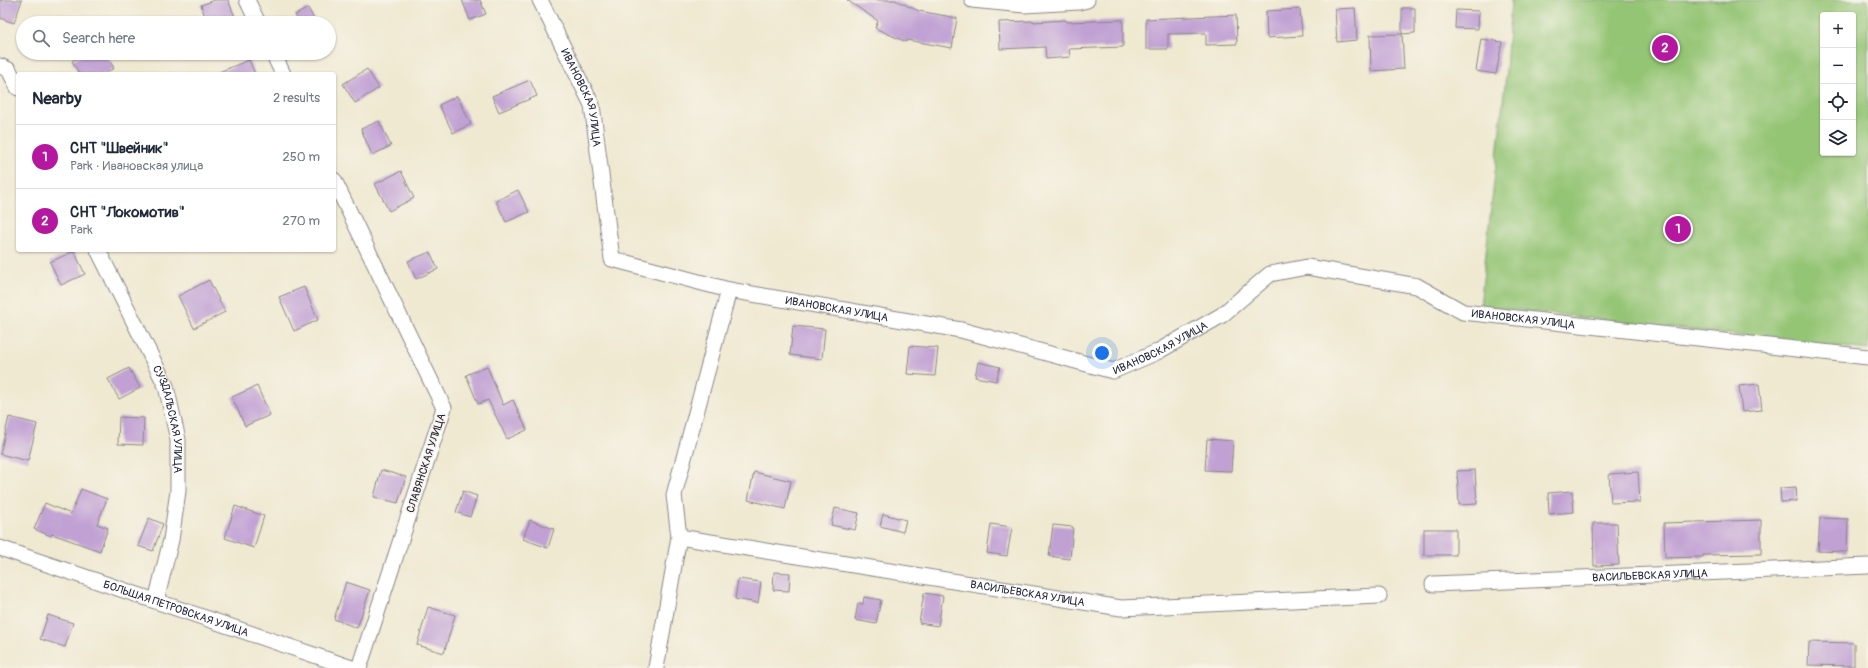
<!DOCTYPE html>
<html lang="en">
<head>
<meta charset="utf-8">
<style>
	body { margin:0; font-family:Pangolin,sans-serif; background:#f6f6f7; color:#1f2937 }
	.controls { position:absolute; right:12px; top:12px; display:grid; overflow:hidden; border-radius:4px; box-shadow:0 1px 3px #0004 }
	.controls button { width:36px; height:36px; display:grid; place-items:center; padding:0; border:0; border-bottom:1px solid #e0e1e3; background:#fff; color:#1f2937; font:20px sans-serif }
	.you { position:absolute; left:1102px; top:353px; width:14px; height:14px; margin:-10px; border:3px solid #fff; border-radius:50%; background:#1a73e8; box-shadow:0 0 0 6px #1a73e833 }
	.badge { display:grid; place-items:center; width:26px; height:26px; border-radius:50%; background:#b5179e; color:#fff; font-size:13px; font-weight:700 }
	.pin { position:absolute; translate:-50% -50%; border:2px solid #fff; box-shadow:0 1px 4px #0006 }
	.list { margin:0; padding:0; list-style:none }
	h2 { display:flex; justify-content:space-between; align-items:center; height:52px; margin:0; padding:0 16px; font-size:17px }
	h2 small { font-size:13px; font-weight:400; color:#747a83 }
	.list li { display:grid; grid-template-columns:26px 1fr auto; gap:12px; align-items:center; box-sizing:border-box; height:64px; padding:0 16px; border-top:1px solid #e0e1e3 }
	.list b { display:block; font-size:15px; white-space:nowrap }
	.list p { margin:0; font-size:13px; white-space:nowrap; color:#747a83 }
	.list em { font-size:13px; font-style:normal; color:#747a83 }
	.icon { flex:none; width:22px; height:22px; fill:none; stroke:currentColor; stroke-width:2; stroke-linecap:round; stroke-linejoin:round }
	.map { position:relative; flex:none; width:1868px; height:668px; overflow:hidden }
	.search { position:absolute; background:#fff; box-shadow:0 1px 3px #0004; left:16px; top:16px; width:320px; height:44px; display:flex; align-items:center; gap:10px; box-sizing:border-box; padding:0 14px; border-radius:22px; color:#747a83; font-size:15px }
	.panel { position:absolute; background:#fff; box-shadow:0 1px 3px #0004; left:16px; top:72px; width:320px; height:180px; border-radius:4px }
	.map>svg:first-child { display:block }
	.green { fill:#94c575; stroke:#5b7458; fill-rule:evenodd }
	.building { fill:#c1a1d4 }
	.lines { fill:none; stroke-linecap:round; stroke-linejoin:round }
	.minor-casing { stroke:#888686; stroke-width:17 }
	.minor { stroke:#fff; stroke-width:15 }
	.labels { text-anchor:middle; dominant-baseline:central; stroke-width:3; stroke-linejoin:round; paint-order:stroke }
	.street-label { font-size:11px; fill:#22223b; stroke:#f7f3e8 }
</style>
</head>
<body>
<div class="map">
<svg width="1868" height="668" viewBox="0 0 1868 668">
	<rect width="100%" height="100%" fill="#f7f3e8"/>
	<filter id="ink" filterUnits="userSpaceOnUse"><feTurbulence type="fractalNoise" baseFrequency=".025" numOctaves="2"/><feDisplacementMap in="SourceGraphic" scale="8" xChannelSelector="R" yChannelSelector="G"/><feConvolveMatrix kernelMatrix="1 2 1 2 8 2 1 2 1" color-interpolation-filters="sRGB"/></filter>
	<filter id="wash" filterUnits="userSpaceOnUse"><feTurbulence type="fractalNoise" baseFrequency=".012" numOctaves="4" result="noise"/><feDisplacementMap in="SourceGraphic" scale="16" xChannelSelector="R" yChannelSelector="G"/><feGaussianBlur stdDeviation="0.9" result="paint"/><feColorMatrix in="noise" values="0 0 0 0 0 0 0 0 0 0 0 0 0 0 0 0 0 1.4 0 .05"/><feComposite in="paint" operator="in"/></filter>
	<g filter="url(#wash)">
		<rect width="100%" height="100%" fill="#efe9d1"/>
		<!-- green -->
		<path class="green" d="M1511,0H1868V350L1480,306L1505,84ZM1823,15H1853V153H1823Z"/>
		<g id="blocks">
			<!-- building -->
			<g class="building">
				<polygon points="0,0 22,0 14,23 0,18"/>
				<polygon points="215,0 228,0 235,17 219,23 207,23 201,5"/>
				<polygon points="462,0 480,0 486,14 470,20"/>
				<polygon points="847,0 895,0 919,11 957,18 952,48 907,40 906,42 875,28 878,21"/>
				<polygon points="308,8 316,23 300,23 295,15"/>
				<polygon points="1355,8 1357,40 1337,42 1335,9"/>
				<polygon points="1402,8 1415,8 1415,33 1402,34"/>
				<polygon points="1300,9 1302,36 1267,38 1266,11"/>
				<polygon points="1456,10 1479,11 1478,29 1455,28"/>
				<polygon points="1236,15 1237,44 1206,45 1206,33 1168,34 1168,49 1146,49 1146,19"/>
				<polygon points="1066,20 1067,22 1123,20 1123,47 1069,49 1070,57 1046,59 1045,47 1000,49 999,22 1034,21 1034,22"/>
				<polygon points="1402,34 1404,69 1371,71 1370,35"/>
				<polygon points="1481,39 1502,42 1496,74 1476,71"/>
				<polygon points="87,53 105,53 114,68 104,74 79,74 72,61"/>
				<polygon points="249,60 255,74 214,74"/>
				<polygon points="367,69 379,88 355,103 343,84"/>
				<polygon points="530,80 537,96 499,112 492,96"/>
				<polygon points="457,96 471,124 453,133 439,105"/>
				<polygon points="379,121 391,146 372,155 361,129"/>
				<polygon points="401,171 414,198 389,211 375,184"/>
				<polygon points="518,190 529,212 506,222 496,201"/>
				<polygon points="74,251 85,274 61,285 50,262"/>
				<polygon points="430,252 438,269 416,279 408,261"/>
				<polygon points="209,280 225,312 194,328 178,296"/>
				<polygon points="304,287 318,320 294,331 279,297"/>
				<polygon points="793,326 825,329 822,359 790,355"/>
				<polygon points="910,346 938,348 935,376 907,374"/>
				<polygon points="978,362 1000,367 996,381 975,377"/>
				<polygon points="487,366 503,405 513,400 527,430 507,439 488,400 478,404 466,375"/>
				<polygon points="129,368 140,388 119,399 108,379"/>
				<polygon points="1759,384 1762,410 1742,412 1739,386"/>
				<polygon points="257,386 270,415 245,426 232,397"/>
				<polygon points="9,417 37,424 28,461 0,454"/>
				<polygon points="119,417 144,418 143,445 118,444"/>
				<polygon points="1207,439 1233,441 1231,471 1205,470"/>
				<polygon points="381,470 406,477 398,503 374,497"/>
				<polygon points="1475,470 1477,504 1459,505 1457,471"/>
				<polygon points="754,472 791,481 785,509 748,500"/>
				<polygon points="1638,472 1640,502 1611,503 1609,474"/>
				<polygon points="1796,487 1797,501 1781,502 1780,488"/>
				<polygon points="81,489 107,499 97,524 108,528 100,551 52,534 51,536 34,529 45,503 71,514"/>
				<polygon points="463,491 477,496 470,517 456,512"/>
				<polygon points="1572,491 1574,512 1549,514 1548,493"/>
				<polygon points="235,506 264,516 254,548 225,538"/>
				<polygon points="835,508 859,513 855,530 831,525"/>
				<polygon points="883,514 906,520 903,532 880,526"/>
				<polygon points="149,518 163,524 153,551 138,546"/>
				<polygon points="1820,518 1848,519 1847,552 1818,551"/>
				<polygon points="530,520 554,529 548,548 523,539"/>
				<polygon points="1761,520 1761,554 1703,555 1703,557 1665,558 1664,523"/>
				<polygon points="1593,523 1617,523 1619,565 1594,566"/>
				<polygon points="991,524 1012,527 1007,556 987,553"/>
				<polygon points="1053,525 1073,527 1070,559 1049,556"/>
				<rect x="1424" y="529" width="32" height="26"/>
				<polygon points="774,572 790,573 789,591 773,590"/>
				<polygon points="738,579 761,582 758,603 735,599"/>
				<polygon points="346,582 370,590 357,628 334,619"/>
				<polygon points="924,593 943,596 938,626 919,623"/>
				<polygon points="864,597 881,600 876,624 855,620 858,603 863,604"/>
				<polygon points="428,607 455,615 444,653 417,645"/>
				<polygon points="48,615 73,623 65,647 40,639"/>
				<polygon points="1809,642 1854,643 1854,666 1808,665"/>
			</g>
		</g>
	</g>
	<g filter="url(#ink)">
		<use href="#blocks" fill-opacity="0" stroke="#888686" stroke-width="1"/>
		<g class="lines">
			<defs>
				<g id="minor">
					<polyline points="247,0 258,23"/>
					<path id="s1" d="M540,0L592,105L612,259L729,290L961,330L1113,371L1157,352L1222,315L1270,274L1307,267L1417,286L1463,312L1868,357"/>
					<polyline points="972,0 1024,5 1079,2 1087,0"/>
					<polyline points="273,53 283,74"/>
					<polyline points="0,66 9,70 18,88"/>
					<polyline points="334,180 444,408 359,668"/>
					<path id="s2" d="M98,250L166,386L178,440V491L171,540L156,601"/>
					<path id="s3" d="M679,537L1121,608L1379,596"/>
					<path id="s4" d="M0,548L352,668"/>
					<path id="s5" d="M1433,584L1868,566"/>
					<polyline points="656,668 679,537 674,495 729,290"/>
				</g>
			</defs>
			<!-- minor casing -->
			<use href="#minor" class="minor-casing"/>
			<!-- minor -->
			<use href="#minor" class="minor"/>
		</g>
	</g>
	<g class="labels">
		<!-- street labels -->
		<g class="street-label">
			<text stroke="none"><textPath href="#s1" startOffset="107">ИВАНОВСКАЯ УЛИЦА</textPath></text>
			<text stroke="none"><textPath href="#s1" startOffset="503">ИВАНОВСКАЯ УЛИЦА</textPath></text>
			<text stroke="none"><textPath href="#s1" startOffset="1235">ИВАНОВСКАЯ УЛИЦА</textPath></text>
			<text stroke="none"><textPath href="#s1" startOffset="839">ИВАНОВСКАЯ УЛИЦА</textPath></text>
			<text stroke="none"><textPath href="#s2" startOffset="185">СУЗДАЛЬСКАЯ УЛИЦА</textPath></text>
			<text transform="translate(426 463) rotate(-72)">СЛАВЯНСКАЯ УЛИЦА</text>
			<text stroke="none"><textPath href="#s5" startOffset="217">ВАСИЛЬЕВСКАЯ УЛИЦА</textPath></text>
			<text stroke="none"><textPath href="#s3" startOffset="353">ВАСИЛЬЕВСКАЯ УЛИЦА</textPath></text>
			<text stroke="none"><textPath href="#s4" startOffset="186">БОЛЬШАЯ ПЕТРОВСКАЯ УЛИЦА</textPath></text>
		</g>
	</g>
</svg>
<div class="controls">
<button>+</button>
<button>−</button>
<button><svg class="icon" aria-label="locate" viewBox="0 0 24 24"><circle cx="12" cy="12" r="6"/><path d="M12 2v4M12 18v4M2 12h4M18 12h4"/></svg></button>
<button><svg class="icon" aria-label="layers" viewBox="0 0 24 24"><path d="M12 4l9 5-9 5-9-5zM3 14l9 5 9-5"/></svg></button>
</div>
<div class="you"></div>
<div class="pin badge" style="left:1678px;top:229px">1</div>
<div class="pin badge" style="left:1665px;top:48px">2</div>
<div class="search"><svg class="icon" aria-label="search" viewBox="0 0 24 24"><circle cx="10" cy="10" r="6"/><path d="M15 15l6 6"/></svg>Search here</div>
<section class="panel">
<h2>Nearby<small>2 results</small></h2>
<ul class="list">
<li><span class="badge">1</span><div><b>СНТ &quot;Швейник&quot;</b><p>Park · Ивановская улица</p></div><em>250 m</em></li>
<li><span class="badge">2</span><div><b>СНТ &quot;Локомотив&quot;</b><p>Park</p></div><em>270 m</em></li>
</ul>
</section>
</div>
</body>
</html>
